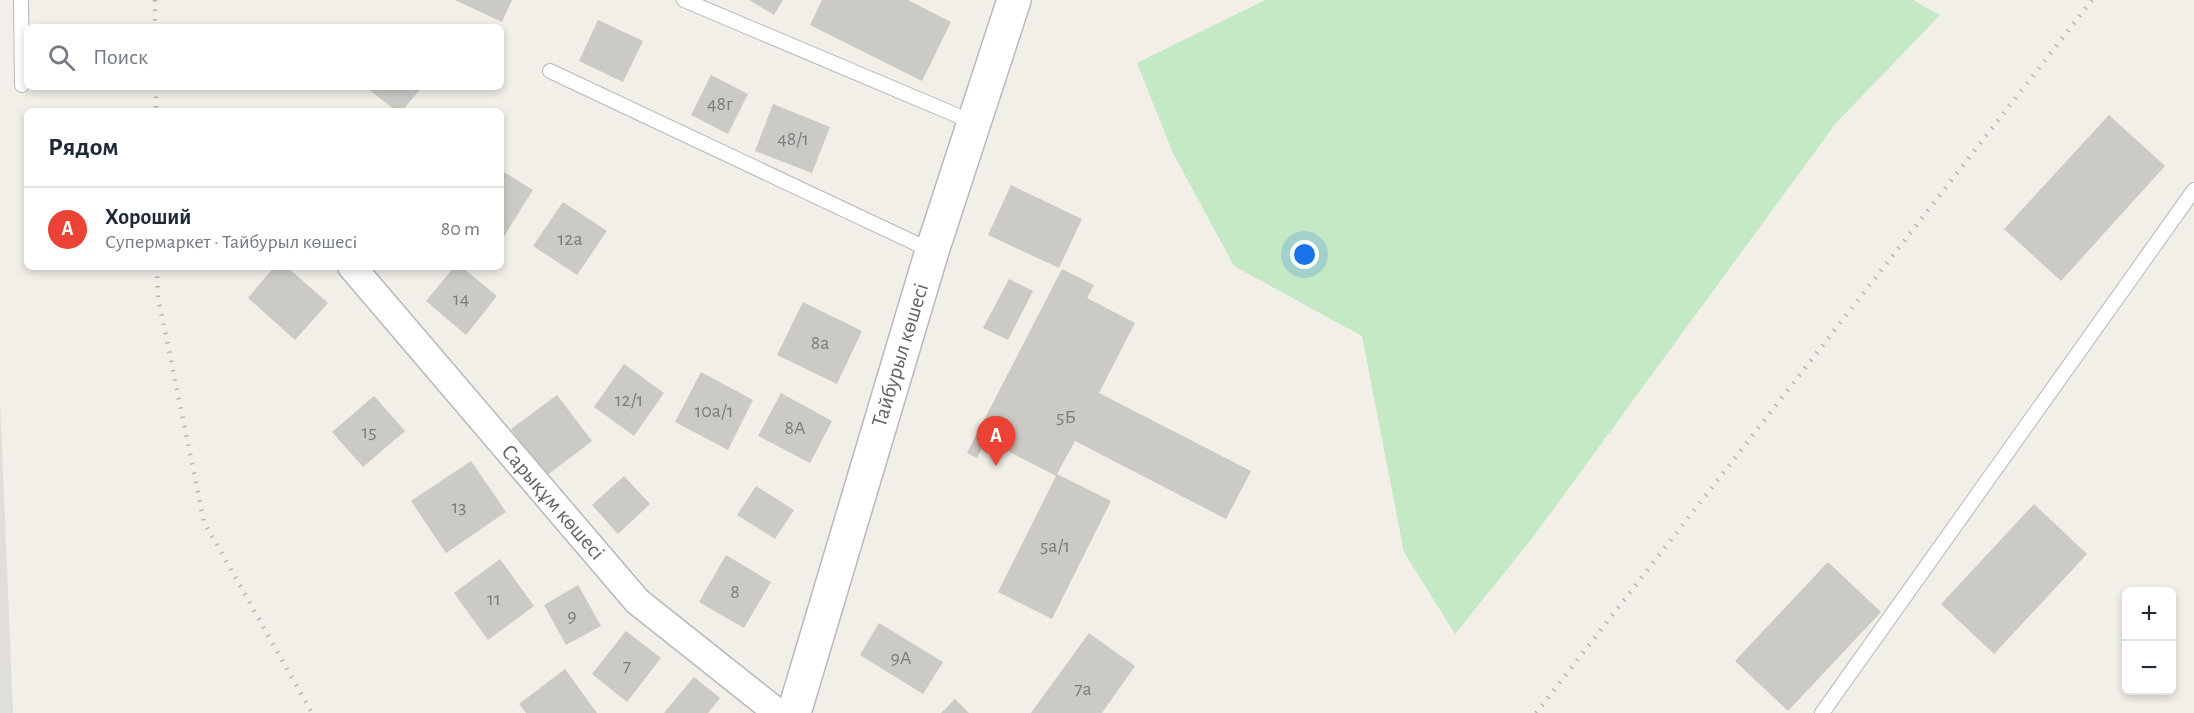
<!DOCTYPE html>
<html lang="ru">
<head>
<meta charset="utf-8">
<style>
	body { margin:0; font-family:"Alegreya Sans",sans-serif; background:#f2f2f3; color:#1f2937 }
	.controls { position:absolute; right:18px; bottom:18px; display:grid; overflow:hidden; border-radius:9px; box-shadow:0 3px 9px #0003 }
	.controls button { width:54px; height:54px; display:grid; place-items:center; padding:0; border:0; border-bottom:2px solid #e0e1e3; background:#fff; color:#1f2937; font:30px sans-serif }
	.you { position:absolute; left:1305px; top:255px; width:21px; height:21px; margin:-15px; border:4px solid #fff; border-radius:50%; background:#1a73e8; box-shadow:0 0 0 9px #1a73e833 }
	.badge { display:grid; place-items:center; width:39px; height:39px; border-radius:50%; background:#ea4335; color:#fff; font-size:20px; font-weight:700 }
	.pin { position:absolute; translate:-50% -50px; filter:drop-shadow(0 2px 3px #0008) }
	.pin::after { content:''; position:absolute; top:32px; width:21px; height:18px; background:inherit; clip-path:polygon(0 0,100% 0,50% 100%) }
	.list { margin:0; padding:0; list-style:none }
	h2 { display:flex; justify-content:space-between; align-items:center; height:78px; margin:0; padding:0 24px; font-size:26px }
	h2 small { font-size:20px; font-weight:400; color:#747a83 }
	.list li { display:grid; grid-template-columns:39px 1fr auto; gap:18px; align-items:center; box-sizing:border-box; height:84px; padding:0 24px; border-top:2px solid #e0e1e3 }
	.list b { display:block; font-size:22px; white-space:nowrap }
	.list p { margin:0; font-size:20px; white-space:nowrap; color:#747a83 }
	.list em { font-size:20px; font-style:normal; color:#747a83 }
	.icon { flex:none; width:33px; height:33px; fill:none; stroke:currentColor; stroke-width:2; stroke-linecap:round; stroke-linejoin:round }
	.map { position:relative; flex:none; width:2194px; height:713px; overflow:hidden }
	.search { position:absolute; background:#fff; box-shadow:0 3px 9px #0003; left:24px; top:24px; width:480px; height:66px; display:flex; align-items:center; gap:15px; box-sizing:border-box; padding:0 21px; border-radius:9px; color:#747a83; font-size:22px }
	.panel { position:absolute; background:#fff; box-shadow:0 3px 9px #0003; left:24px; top:108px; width:480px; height:162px; border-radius:9px }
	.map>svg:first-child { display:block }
	.industrial { fill:#e0deda }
	.green { fill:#c5e8c5 }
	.building { fill:#cccac5 }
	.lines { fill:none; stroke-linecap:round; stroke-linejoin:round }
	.service-casing { stroke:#b5b8bc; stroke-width:16 }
	.minor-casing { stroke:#b5b8bc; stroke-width:30 }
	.secondary-casing { stroke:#b6babf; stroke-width:36 }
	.service { stroke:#fff; stroke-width:14 }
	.minor { stroke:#fff; stroke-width:27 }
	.secondary { stroke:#fff; stroke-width:33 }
	.rail { stroke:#b6b7b8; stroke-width:4.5; stroke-dasharray:1.5 8; stroke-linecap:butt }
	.labels { text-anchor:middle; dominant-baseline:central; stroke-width:4.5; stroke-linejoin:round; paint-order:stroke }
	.number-label { font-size:20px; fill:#7a7d7f }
	.street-label { font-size:22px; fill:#5f6368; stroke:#fff }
</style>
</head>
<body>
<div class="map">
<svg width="2194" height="713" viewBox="0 0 2194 713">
	<rect width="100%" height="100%" fill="#f1efe8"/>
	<!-- industrial -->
	<polygon class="industrial" points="0,400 13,713 0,713"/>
	<!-- green -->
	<polygon class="green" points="1265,0 1913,0 1940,15 1836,123 1533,537 1455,634 1404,552 1362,336 1234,266 1173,153 1137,63"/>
	<!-- building -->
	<g class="building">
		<polygon points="455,0 512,0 502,22"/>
		<polygon points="749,0 783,0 774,15"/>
		<polygon points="822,0 908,0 951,22 922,81 810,25"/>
		<polygon points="598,20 643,41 623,82 579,61"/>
		<polygon points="711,75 748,94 728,134 691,115"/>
		<polygon points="366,87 422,87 402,111 396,111"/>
		<polygon points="773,104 830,127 812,173 755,151"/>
		<polygon points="2109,115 2165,166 2061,281 2004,229"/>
		<polygon points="504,172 533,190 501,241 501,177"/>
		<polygon points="1011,185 1082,219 1059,268 988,235"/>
		<polygon points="563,202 607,231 577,275 533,246"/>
		<polygon points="274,267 287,267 328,303 295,340 248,298"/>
		<polygon points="454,267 462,267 497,296 466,335 426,301"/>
		<polygon points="1062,269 1094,285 1087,298 1135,323 1099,393 1251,471 1226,519 1075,441 1057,474 1111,501 1052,619 998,592 1056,476 1006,450 1001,458 982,448 977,458 967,453"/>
		<polygon points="1009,279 1033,291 1008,340 983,328"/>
		<polygon points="803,302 862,331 837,384 777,355"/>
		<polygon points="624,364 664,393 634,436 594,407"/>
		<polygon points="701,372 753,400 728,450 675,422"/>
		<polygon points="781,393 832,421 810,463 758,436"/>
		<polygon points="557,395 592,441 546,476 511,429"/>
		<polygon points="374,396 405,431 363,467 332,432"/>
		<polygon points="471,461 506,512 446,553 411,501"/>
		<polygon points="624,476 650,504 618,534 592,505"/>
		<polygon points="756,486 794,510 775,539 737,515"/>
		<polygon points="2034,504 2087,554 1994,654 1941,604"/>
		<polygon points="726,555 771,582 744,628 699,602"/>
		<polygon points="500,559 534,606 488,640 454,593"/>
		<polygon points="1828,562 1881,612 1788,711 1735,661"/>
		<polygon points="578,585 601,626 566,645 544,605"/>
		<polygon points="879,623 943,662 923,694 860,655"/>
		<polygon points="626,631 661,658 627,702 592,674"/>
		<polygon points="1089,633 1135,666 1102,713 1031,713"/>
		<polygon points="565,669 597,713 526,713 519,704"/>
		<polygon points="694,677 720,698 708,713 664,713"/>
		<polygon points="955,699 969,713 941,713"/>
	</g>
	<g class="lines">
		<defs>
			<g id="service">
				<polyline points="21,0 22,85"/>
				<polyline points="684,0 975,123"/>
				<polyline points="550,71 932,251"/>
				<polyline points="1822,713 2194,190"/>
			</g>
			<polyline id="minor" points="352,267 637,601 778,713"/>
			<polyline id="secondary" points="794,713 932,251 1014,0"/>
		</defs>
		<!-- service casing -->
		<use href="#service" class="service-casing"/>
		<!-- minor casing -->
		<use href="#minor" class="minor-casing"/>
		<!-- secondary casing -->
		<use href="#secondary" class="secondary-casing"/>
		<!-- service -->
		<use href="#service" class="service"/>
		<!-- minor -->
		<use href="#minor" class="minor"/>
		<!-- secondary -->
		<use href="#secondary" class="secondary"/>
		<!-- rail -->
		<g class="rail">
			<polyline points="155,0 155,27"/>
			<polyline points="156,87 156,111"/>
			<polyline points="157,267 158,297 204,522 312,713"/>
			<polyline points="1536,713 2092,0"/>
		</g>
	</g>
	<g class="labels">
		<!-- number labels -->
		<g class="number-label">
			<text x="720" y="104">48г</text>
			<text x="793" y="139">48/1</text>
			<text x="570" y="239">12а</text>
			<text x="461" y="299">14</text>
			<text x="820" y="343">8а</text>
			<text x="629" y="400">12/1</text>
			<text x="714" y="411">10а/1</text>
			<text x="1066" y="417">5Б</text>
			<text x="795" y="428">8А</text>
			<text x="369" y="432">15</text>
			<text x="459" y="507">13</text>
			<text x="1055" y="546">5а/1</text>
			<text x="735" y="592">8</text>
			<text x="494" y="599">11</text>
			<text x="572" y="616">9</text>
			<text x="901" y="658">9А</text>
			<text x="627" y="666">7</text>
			<text x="1083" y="689">7а</text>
		</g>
		<!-- street labels -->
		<g class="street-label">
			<text transform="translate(900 355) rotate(-73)">Тайбурыл көшесі</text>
			<text transform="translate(553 502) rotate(49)">Сарықұм көшесі</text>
		</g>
	</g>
</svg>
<div class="controls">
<button>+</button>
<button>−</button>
</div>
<div class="you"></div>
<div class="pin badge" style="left:996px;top:466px">A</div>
<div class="search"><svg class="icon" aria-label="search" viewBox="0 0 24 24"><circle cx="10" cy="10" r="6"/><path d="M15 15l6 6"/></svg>Поиск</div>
<section class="panel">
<h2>Рядом<small></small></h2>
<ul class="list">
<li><span class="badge">A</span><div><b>Хороший</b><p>Супермаркет · Тайбурыл көшесі</p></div><em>80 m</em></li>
</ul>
</section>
</div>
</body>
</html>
